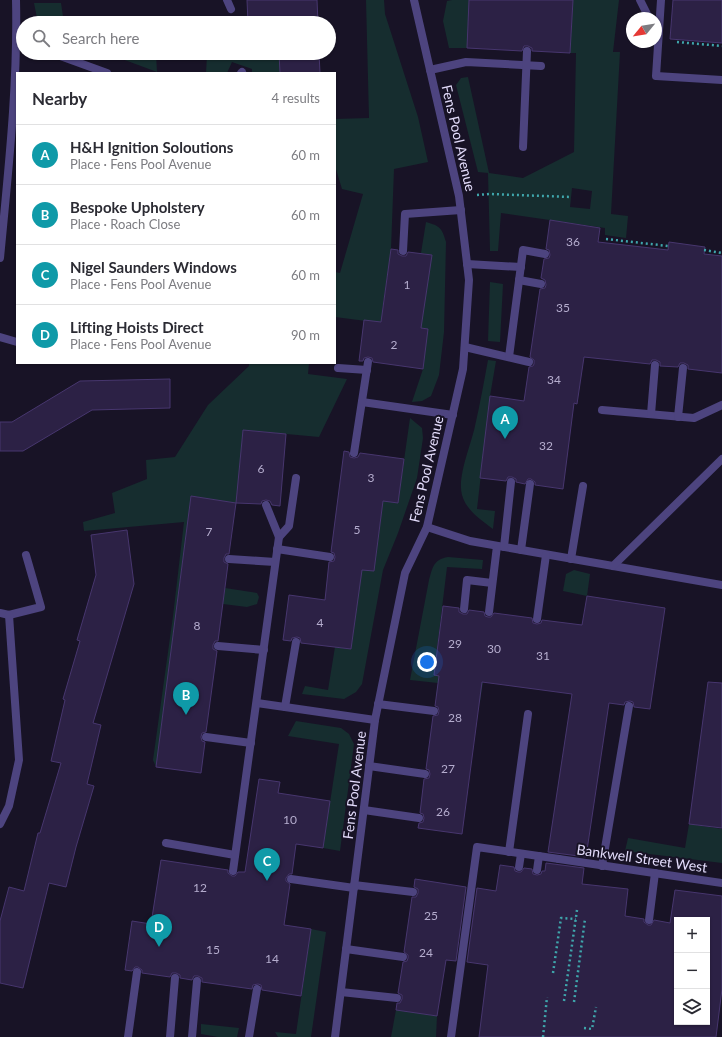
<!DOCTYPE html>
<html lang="en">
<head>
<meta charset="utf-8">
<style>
	body { margin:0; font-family:Lato,sans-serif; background:#f7f7f7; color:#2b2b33 }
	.controls { position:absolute; right:12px; bottom:12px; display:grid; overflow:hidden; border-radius:0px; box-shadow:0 1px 3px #0004 }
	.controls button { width:36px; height:36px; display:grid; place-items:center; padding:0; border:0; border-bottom:1px solid #e1e1e2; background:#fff; color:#2b2b33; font:20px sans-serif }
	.compass { position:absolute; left:626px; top:12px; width:36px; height:36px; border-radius:50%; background:#fff; box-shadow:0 1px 3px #0004; rotate:240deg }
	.you { position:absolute; left:427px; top:662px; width:14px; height:14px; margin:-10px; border:3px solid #fff; border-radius:50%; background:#1a73e8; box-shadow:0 0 0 6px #1a73e833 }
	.badge { display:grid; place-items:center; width:26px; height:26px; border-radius:50%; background:#266b82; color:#fff; font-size:13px; font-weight:700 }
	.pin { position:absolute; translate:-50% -33px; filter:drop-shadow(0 1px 2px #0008) }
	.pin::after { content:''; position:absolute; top:21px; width:14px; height:12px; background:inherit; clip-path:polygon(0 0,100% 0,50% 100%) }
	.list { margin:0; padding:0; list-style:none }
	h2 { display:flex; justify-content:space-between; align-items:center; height:52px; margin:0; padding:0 16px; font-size:17px }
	h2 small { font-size:13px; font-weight:400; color:#7c7c81 }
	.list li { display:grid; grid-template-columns:26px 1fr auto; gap:12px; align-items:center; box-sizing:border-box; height:60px; padding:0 16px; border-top:1px solid #e1e1e2 }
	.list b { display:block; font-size:15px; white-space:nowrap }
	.list p { margin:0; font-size:13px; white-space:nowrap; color:#7c7c81 }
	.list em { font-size:13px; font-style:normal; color:#7c7c81 }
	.icon { flex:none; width:22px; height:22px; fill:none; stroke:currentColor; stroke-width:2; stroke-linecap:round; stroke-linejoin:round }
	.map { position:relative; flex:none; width:722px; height:1037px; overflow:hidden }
	.search { position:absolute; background:#fff; box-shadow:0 1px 3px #0004; left:16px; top:16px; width:320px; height:44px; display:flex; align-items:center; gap:10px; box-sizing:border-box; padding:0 14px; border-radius:22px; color:#7c7c81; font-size:15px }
	.panel { position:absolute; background:#fff; box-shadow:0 1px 3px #0004; left:16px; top:72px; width:320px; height:292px; border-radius:0px }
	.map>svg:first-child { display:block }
	.green { fill:#162d2f; fill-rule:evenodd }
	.building { fill:#2c2145; stroke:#47366e; fill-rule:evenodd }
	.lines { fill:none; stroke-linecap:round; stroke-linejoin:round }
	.path { stroke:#3fa6ac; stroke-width:2.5; stroke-dasharray:2 3; stroke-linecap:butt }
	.lane { stroke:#4d447f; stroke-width:8 }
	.street { stroke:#4d447f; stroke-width:8 }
	.labels { text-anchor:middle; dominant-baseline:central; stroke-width:4; stroke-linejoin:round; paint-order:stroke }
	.number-label { font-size:12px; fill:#b5adce }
	.street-label { font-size:14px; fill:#e3dcfb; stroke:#181326 }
</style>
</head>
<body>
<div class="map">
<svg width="722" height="1037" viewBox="0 0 722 1037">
	<rect width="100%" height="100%" fill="#181326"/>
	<!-- green -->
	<g class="green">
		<path d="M366,0H384L385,14L418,117L428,162L394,169L391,249L382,312L432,255L421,253L426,222C440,226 442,228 446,242L444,332L439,375L431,396L422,401L412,402L423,369L428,329L335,317V272L340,273L363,194L342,189L335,166V119L369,118Z"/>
		<polygon points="452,0 469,0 467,48 449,48 443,21 447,1"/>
		<path d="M573,0H619L613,52H620L611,214L628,216L626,238L605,235V228L501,213L498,251H490L488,173L478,172L456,85L461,78L468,77L489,173L523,178L574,152L576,53H570ZM572,188L592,191L590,209L570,207Z"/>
		<polygon points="34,3 61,3 64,23 38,23"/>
		<polygon points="106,53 156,54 157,72"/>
		<polygon points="209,53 279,53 280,73 252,73 252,69 232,62 227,73 206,73 207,55"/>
		<polygon points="490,282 503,284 500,342 488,341"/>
		<path d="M488,360L496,361L490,396L477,509L495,511L493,529C481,520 466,510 462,495C457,477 471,445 475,426C480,404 484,382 488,360Z"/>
		<polygon points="249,363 309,363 308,374 347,379 319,437 243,430 236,503 191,496 156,767 153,760 173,616 184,522 84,531 83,522 115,513 112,493 147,479 146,460 175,457 208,405 249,366"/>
		<polygon points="410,418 422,428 423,438 417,478 398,533 383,570 362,684 356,692 344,699 302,694 305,686 328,690 335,647 351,649 357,605 329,565 374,571 383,501 398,503"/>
		<path d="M448,557L483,560L482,569L447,567L434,674L483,682L480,702L436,696L438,683L410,680L429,580C433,567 433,560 448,557Z"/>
		<polygon points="574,570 590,574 587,596 563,591 566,574"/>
		<polygon points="225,588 257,593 259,597 257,604 247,607 223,604"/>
		<polygon points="296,721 341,728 349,734 354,744 340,851 323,848 339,744 288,736"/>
		<polygon points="689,824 722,829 722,863 625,851 628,838 685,848"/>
		<polygon points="311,929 326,932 311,1037 278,1037 275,1032 296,1034"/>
		<polygon points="396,1010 437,1016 436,1037 391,1037"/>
		<polygon points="201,1024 239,1028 237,1037 218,1037 201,1034"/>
	</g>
	<!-- building -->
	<g class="building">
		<polygon points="247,0 317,0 318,23 248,23"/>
		<polygon points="469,0 573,0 570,53 532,51 532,48 528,46 524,46 522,51 467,48"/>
		<polygon points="673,0 722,0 722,43 670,39"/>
		<polygon points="279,53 319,53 320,73 280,73"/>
		<polygon points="550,220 600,228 598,242 668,250 669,242 705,247 704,254 722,256 722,373 688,369 688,365 684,363 680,363 678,367 660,366 660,362 656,360 652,360 650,364 584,357 577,404 574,403 563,489 535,485 535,482 531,479 528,479 525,484 516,482 516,479 512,477 508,477 506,481 480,478 490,396 524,401 529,367 533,366 534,364 534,360 530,357 540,289 545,288 546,285 545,280 541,278 544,259 549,258 550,255 549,250 546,249"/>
		<polygon points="391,249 398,250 398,254 402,256 406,256 408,252 432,255 421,328 428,329 423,369 373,362 372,358 368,357 364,358 363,361 359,361 364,320 381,322"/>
		<polygon points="170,379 170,408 92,410 23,451 0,451 0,422 12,422 80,381"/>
		<polygon points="243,430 286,434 280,506 272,505 270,501 266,500 262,501 261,504 236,503"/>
		<polygon points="344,451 349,452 350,457 354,458 358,457 360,453 404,459 398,503 383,501 374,571 362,570 351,649 301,643 300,638 297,637 292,638 291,641 283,640 289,595 325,600 329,562 334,561 335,557 334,553 331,552"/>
		<polygon points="191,496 236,503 229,554 226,554 224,558 224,562 228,564 218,641 215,641 213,645 213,649 217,651 206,732 202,733 201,737 202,741 205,742 201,773 156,767"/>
		<polygon points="127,530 134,584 93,723 101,725 87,784 94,786 76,847 66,887 49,883 23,988 0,983 0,921 9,887 24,891 38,833 40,833 61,763 51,761 65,700 63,699 80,641 77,640 96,575 91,535"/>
		<polygon points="587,596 665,608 650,709 634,707 633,702 630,701 625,702 624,705 609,703 586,857 548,852 572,694 482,682 462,834 418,828 419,823 423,822 424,818 423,814 420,813 424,779 429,778 430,774 429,770 426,769 433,716 438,715 439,711 438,707 435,706 439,676 434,675 443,606 459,608 459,612 463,614 467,614 469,610 484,612 485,616 488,617 491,617 494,613 532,618 533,623 537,624 541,623 542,620 582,625"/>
		<polygon points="708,682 722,683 722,828 689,824"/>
		<polygon points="259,779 280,782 278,793 330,801 323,848 296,844 292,874 289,874 286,878 286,881 290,884 284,925 311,929 301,996 262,990 261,985 258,984 253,985 252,989 202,982 202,978 198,976 194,976 192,980 180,978 180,975 176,973 172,973 170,977 142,973 142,970 138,967 135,967 132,971 125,970 132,921 151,924 161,860 228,870 228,873 232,876 235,876 238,872 245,872"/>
		<path d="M546,863L584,868L582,884L628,889L625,916L644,919V922L648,925H651L654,920L670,923L675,890L722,896V989L716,1037H479L488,965L467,962L477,888L496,891L500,865L514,867L515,871L518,872H521L524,868L532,869L533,874L537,875L541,874L542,871H545ZM677,920H707V1022H677Z"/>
		<polygon points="415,879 466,887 456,961 446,960 437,1016 396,1010 397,1003 400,1003 402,999 402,995 398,993 403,962 407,961 408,958 408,955 404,952 412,897 416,897 418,893 418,889 414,887"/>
	</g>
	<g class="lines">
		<!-- path -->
		<g class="path">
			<polyline points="677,42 722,46"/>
			<polyline points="477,195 489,194 571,197"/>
			<polyline points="606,239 668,246"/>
			<polyline points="704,250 722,253"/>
			<polyline points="553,973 561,918 576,919"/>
			<polyline points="564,1001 577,910"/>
			<polyline points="574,1002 585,919"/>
			<polyline points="584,1028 592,1029 596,1007"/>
			<polyline points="543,1037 547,997"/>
		</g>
		<!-- lane -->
		<g class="lane">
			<polyline points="227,0 231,9"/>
			<polyline points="640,0 649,18"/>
			<polyline points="661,0 656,76 722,80"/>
			<polyline points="430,70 466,62 541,66"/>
			<polyline points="523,147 527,51"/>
			<polyline points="403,251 405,214 461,210"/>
			<polyline points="467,264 521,267"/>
			<polyline points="519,280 541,284"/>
			<polyline points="465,347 529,362"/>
			<polyline points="509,357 523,250 545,254"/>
			<polyline points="338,368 367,370"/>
			<polyline points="362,402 453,415"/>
			<polyline points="602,410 694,418 722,405"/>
			<polyline points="651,414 655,365"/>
			<polyline points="678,417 683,368"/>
			<polyline points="354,453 368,362"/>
			<polyline points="427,527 470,541 722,585"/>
			<polyline points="279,537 289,526 296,478"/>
			<polyline points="504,547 511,482"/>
			<polyline points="277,549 330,557"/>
			<polyline points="521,550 530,484"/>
			<polyline points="229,559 275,562"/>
			<polyline points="571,559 583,486"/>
			<polyline points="613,566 722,459"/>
			<polyline points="464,609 467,580 492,583"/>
			<polyline points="489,612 497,546"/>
			<polyline points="537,619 546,555"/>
			<polyline points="218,646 264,650"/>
			<polyline points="257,703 375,720"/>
			<polyline points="378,704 434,711"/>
			<polyline points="285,707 296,642"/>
			<polyline points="206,737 251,743"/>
			<polyline points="369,766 425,774"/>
			<polyline points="364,810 419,818"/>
			<polyline points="166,843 235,855"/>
			<polyline points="509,852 528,714"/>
			<polyline points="602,866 629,706"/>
			<polyline points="519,867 521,854"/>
			<polyline points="537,870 539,856"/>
			<polyline points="233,871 279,537 266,505"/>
			<polyline points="291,879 354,888"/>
			<polyline points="354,885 413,892"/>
			<polyline points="649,920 655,873"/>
			<polyline points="346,949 403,957"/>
			<polyline points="341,992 397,998"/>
			<polyline points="128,1037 137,972"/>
			<polyline points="170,1037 175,978"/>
			<polyline points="192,1037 197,981"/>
			<polyline points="249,1037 257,989"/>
			<polyline points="451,1037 477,847 559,859"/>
		</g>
		<!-- street -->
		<g class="street">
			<polyline points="52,53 107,73"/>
			<polyline points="241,73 242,72"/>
			<path d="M0,258C8,173 18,86 16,0"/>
			<polyline points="0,337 17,342"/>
			<polyline points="0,613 9,615 41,607 26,555"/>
			<polyline points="0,824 9,806 19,760 9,615"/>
			<polyline points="559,859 722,883"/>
			<polyline points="335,1037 375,720 405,573 427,527 463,369 469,280 459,196 414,0"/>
		</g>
	</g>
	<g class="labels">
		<!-- number labels -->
		<g class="number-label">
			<text x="573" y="241">36</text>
			<text x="407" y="284">1</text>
			<text x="563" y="307">35</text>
			<text x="394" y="344">2</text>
			<text x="554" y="379">34</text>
			<text x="546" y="445">32</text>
			<text x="261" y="468">6</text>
			<text x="371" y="477">3</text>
			<text x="357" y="529">5</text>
			<text x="209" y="531">7</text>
			<text x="320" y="622">4</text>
			<text x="197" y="625">8</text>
			<text x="455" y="643">29</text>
			<text x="494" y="648">30</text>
			<text x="543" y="655">31</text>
			<text x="455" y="717">28</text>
			<text x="448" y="768">27</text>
			<text x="443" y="811">26</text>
			<text x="290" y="819">10</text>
			<text x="200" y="887">12</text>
			<text x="431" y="915">25</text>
			<text x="213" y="949">15</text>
			<text x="426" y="952">24</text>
			<text x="272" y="958">14</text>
		</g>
		<!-- street labels -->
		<g class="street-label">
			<text transform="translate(459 138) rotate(77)">Fens Pool Avenue</text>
			<text transform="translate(426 469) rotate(-77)">Fens Pool Avenue</text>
			<text transform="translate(354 785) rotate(-83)">Fens Pool Avenue</text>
			<text transform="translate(642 858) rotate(8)">Bankwell Street West</text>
		</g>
	</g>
</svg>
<div class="controls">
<button>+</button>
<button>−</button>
<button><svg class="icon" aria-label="layers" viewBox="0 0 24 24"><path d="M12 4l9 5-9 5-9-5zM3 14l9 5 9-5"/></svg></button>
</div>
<svg class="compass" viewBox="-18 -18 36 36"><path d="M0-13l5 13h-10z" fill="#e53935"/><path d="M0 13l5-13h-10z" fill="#7c7c81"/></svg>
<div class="you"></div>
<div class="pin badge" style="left:505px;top:439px;background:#0f9aa8">A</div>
<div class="pin badge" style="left:186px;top:715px;background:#0f9aa8">B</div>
<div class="pin badge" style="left:267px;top:881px;background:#0f9aa8">C</div>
<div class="pin badge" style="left:159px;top:947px;background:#0f9aa8">D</div>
<div class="search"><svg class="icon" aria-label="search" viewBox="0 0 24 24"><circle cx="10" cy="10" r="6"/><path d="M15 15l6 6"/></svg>Search here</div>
<section class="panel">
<h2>Nearby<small>4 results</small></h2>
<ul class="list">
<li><span class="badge" style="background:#0f9aa8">A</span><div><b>H&amp;H Ignition Soloutions</b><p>Place · Fens Pool Avenue</p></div><em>60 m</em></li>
<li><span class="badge" style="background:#0f9aa8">B</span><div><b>Bespoke Upholstery</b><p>Place · Roach Close</p></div><em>60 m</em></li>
<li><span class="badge" style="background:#0f9aa8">C</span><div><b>Nigel Saunders Windows</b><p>Place · Fens Pool Avenue</p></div><em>60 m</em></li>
<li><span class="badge" style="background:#0f9aa8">D</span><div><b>Lifting Hoists Direct</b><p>Place · Fens Pool Avenue</p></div><em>90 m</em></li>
</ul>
</section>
</div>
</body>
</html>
